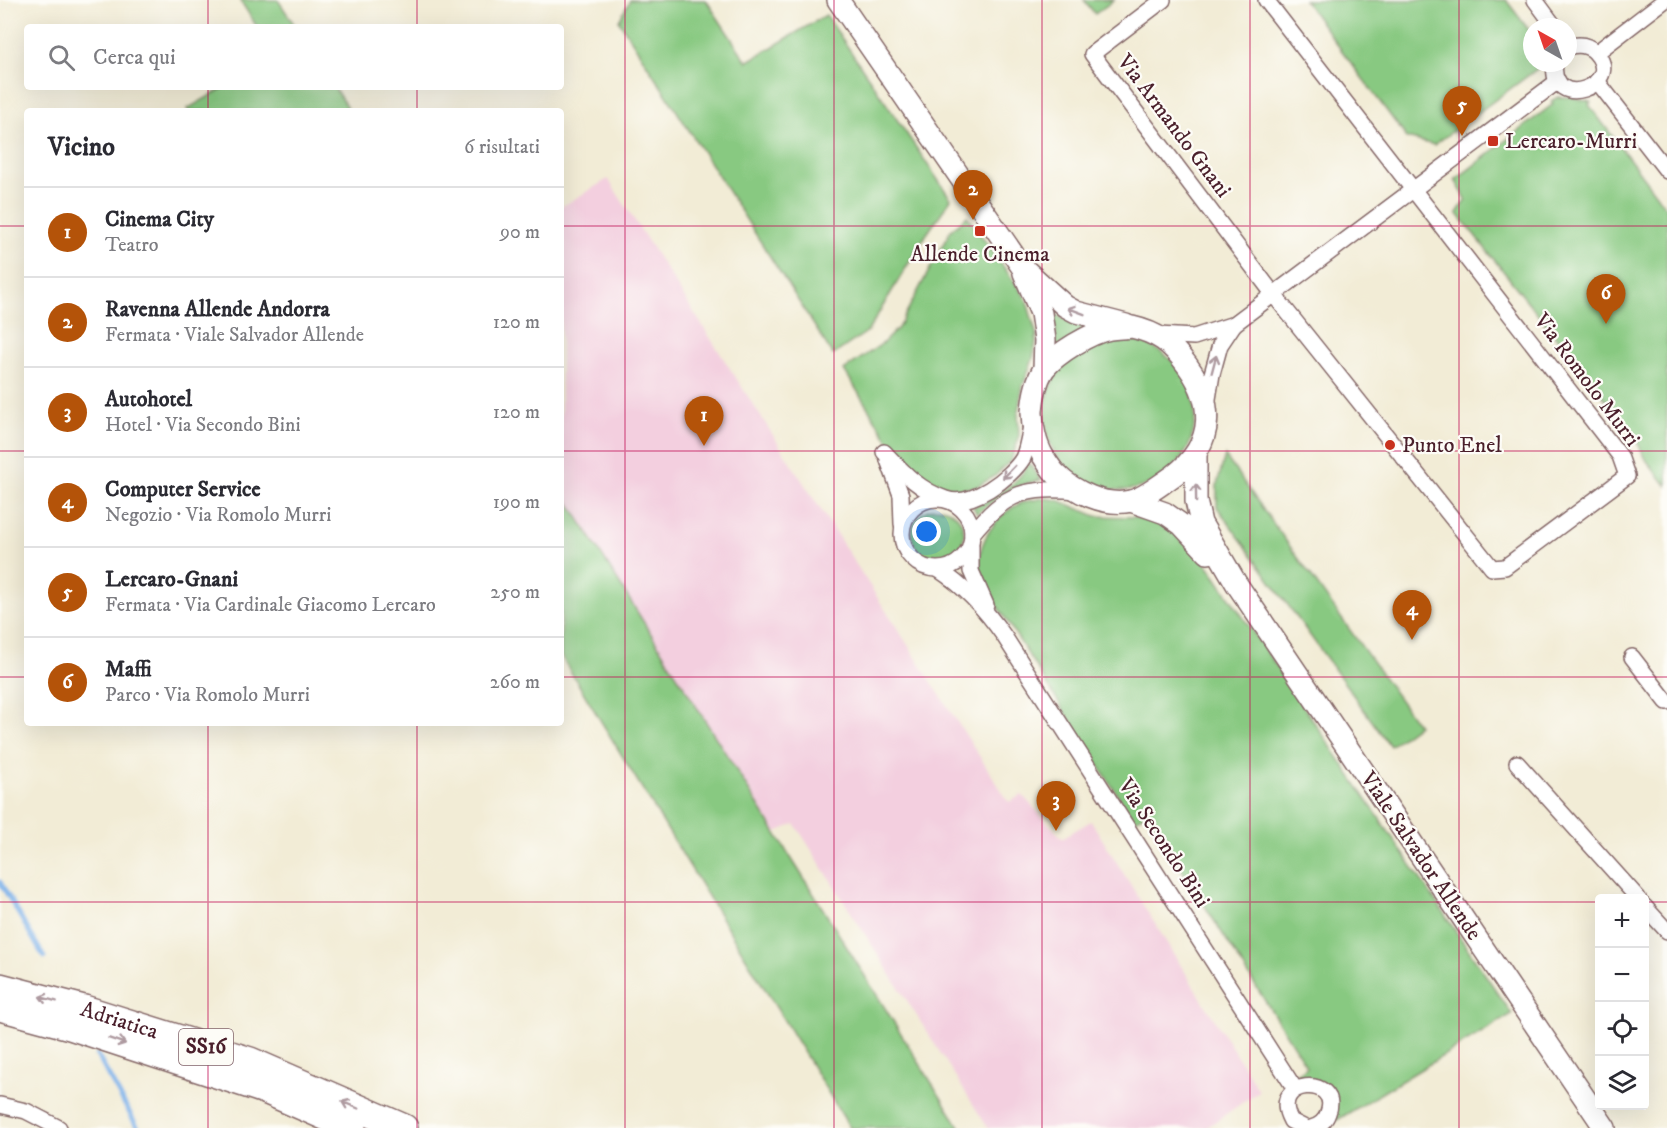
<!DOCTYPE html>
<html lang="it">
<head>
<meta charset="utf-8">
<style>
	body { margin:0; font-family:"IM FELL DW Pica",serif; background:#f7f7f7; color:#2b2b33 }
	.controls { position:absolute; right:18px; bottom:18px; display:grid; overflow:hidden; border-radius:6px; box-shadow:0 6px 24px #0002 }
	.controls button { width:54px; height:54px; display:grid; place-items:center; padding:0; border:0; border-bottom:2px solid #e1e1e2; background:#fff; color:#2b2b33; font:30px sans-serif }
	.compass { position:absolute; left:1523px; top:18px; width:54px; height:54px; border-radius:50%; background:#fff; box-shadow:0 6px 24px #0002; rotate:320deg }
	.you { position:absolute; left:927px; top:532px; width:21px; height:21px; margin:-15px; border:4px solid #fff; border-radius:50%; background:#1a73e8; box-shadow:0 0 0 9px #1a73e833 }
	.badge { display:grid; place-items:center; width:39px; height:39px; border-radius:50%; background:#b45309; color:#fff; font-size:20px; font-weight:700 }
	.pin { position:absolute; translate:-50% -50px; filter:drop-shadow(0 2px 3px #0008) }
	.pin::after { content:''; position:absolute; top:32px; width:21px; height:18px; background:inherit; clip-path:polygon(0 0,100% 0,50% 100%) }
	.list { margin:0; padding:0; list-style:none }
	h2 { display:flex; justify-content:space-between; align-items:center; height:78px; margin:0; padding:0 24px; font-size:26px }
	h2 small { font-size:20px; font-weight:400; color:#7c7c81 }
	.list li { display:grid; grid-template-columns:39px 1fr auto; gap:18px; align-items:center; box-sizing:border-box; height:90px; padding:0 24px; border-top:2px solid #e1e1e2 }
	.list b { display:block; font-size:22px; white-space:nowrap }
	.list p { margin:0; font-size:20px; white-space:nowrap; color:#7c7c81 }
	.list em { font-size:20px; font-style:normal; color:#7c7c81 }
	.icon { flex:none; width:33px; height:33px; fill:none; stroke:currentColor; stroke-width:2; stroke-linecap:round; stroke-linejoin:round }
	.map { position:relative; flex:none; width:1667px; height:1128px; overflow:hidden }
	.search { position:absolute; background:#fff; box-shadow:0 6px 24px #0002; left:24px; top:24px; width:540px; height:66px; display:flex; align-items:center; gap:15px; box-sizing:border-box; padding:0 21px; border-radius:6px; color:#7c7c81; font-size:22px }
	.panel { position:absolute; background:#fff; box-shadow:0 6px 24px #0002; left:24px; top:108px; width:540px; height:618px; border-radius:6px }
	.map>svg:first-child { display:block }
	.built { fill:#f3cfdf }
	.green { fill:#88c981; stroke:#697456; stroke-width:1.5 }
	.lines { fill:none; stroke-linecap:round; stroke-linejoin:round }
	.stream { stroke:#7ab0e9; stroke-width:5 }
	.street-casing { stroke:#856767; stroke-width:18 }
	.secondary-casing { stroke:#856767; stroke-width:24 }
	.highway-casing { stroke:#856767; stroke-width:30 }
	.street { stroke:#fff; stroke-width:15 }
	.secondary { stroke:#fff; stroke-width:21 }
	.highway { stroke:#fff; stroke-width:27 }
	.oneway { stroke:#ae9aa0 }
	.grid { fill:none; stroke:#c2185b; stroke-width:1.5; stroke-opacity:0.55 }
	.poi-dot { fill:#c8321e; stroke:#fdfcf7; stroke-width:2 }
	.labels { text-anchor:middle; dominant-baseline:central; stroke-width:4.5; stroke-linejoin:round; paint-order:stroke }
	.shield { fill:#fdfcf7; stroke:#806168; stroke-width:1.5 }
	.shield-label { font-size:21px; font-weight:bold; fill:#4a1f2b }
	.street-label { font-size:22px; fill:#4a1f2b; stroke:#fdfcf7 }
	.poi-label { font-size:22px; fill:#4a1f2b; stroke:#fdfcf7; text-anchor:start }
</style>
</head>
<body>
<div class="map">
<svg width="1667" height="1128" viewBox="0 0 1667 1128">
	<rect width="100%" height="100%" fill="#fdfcf7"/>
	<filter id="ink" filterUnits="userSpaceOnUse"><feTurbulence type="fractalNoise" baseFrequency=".0167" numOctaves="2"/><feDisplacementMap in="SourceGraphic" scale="12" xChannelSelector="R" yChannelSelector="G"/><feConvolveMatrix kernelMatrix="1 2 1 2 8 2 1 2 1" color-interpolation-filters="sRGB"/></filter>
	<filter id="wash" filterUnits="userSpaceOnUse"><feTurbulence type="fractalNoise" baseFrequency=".008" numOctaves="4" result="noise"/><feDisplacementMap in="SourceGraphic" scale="24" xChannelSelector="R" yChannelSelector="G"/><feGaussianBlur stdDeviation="1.35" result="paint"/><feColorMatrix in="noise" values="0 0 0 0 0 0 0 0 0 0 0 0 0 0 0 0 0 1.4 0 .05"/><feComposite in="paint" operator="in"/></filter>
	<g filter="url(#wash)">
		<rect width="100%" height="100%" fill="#f2ecd6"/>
		<!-- built -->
		<polygon class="built" points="608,179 1009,802 1022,795 1062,838 1091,821 1259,1091 1206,1128 988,1128 795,824 776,832 561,490 561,207"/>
		<!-- green -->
		<g class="green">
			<polygon points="240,0 278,0 296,27 257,27"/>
			<polygon points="630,0 706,0 747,62 826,15 951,199 922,241 868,331 833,355 619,21"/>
			<polygon points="1084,0 1114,0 1095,14"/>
			<polygon points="1304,0 1506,0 1532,34 1532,63 1538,63 1537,69 1434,145 1407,138"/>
			<polygon points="225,87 334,87 349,111 188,111 187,109"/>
			<polygon points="1558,97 1571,97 1591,102 1589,105 1667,209 1667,486 1647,461 1633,434 1457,213 1466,199 1455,180 1553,104 1551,101"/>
			<polygon points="967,216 1026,298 1037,336 1033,359 1023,385 1018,411 1019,438 1011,460 995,476 976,487 959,489 943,488 930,484 904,465 844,370 883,343 898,328 951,230"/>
			<path d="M1046,306C1060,319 1073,324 1091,328L1055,350L1056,330Z"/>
			<circle cx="1120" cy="415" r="75"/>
			<polygon points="1225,456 1418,725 1390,746 1217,507 1217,484"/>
			<path d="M1029,463L1041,480C1015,484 997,497 977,514L973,507C995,496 1017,486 1029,463Z"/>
			<polygon points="561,490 960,1128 850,1128 561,656"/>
			<path d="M1044,498L1058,500L1096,516L1134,517L1157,522L1180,534L1205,561L1512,1014L1332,1123L1336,1114L1335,1100L1315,1081L1302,1079L1297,1074L1307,1067L1146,813L1134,821L998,607C991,594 983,582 980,568C976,542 998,513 1021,503C1028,500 1037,500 1044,498Z"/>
			<circle cx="938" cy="534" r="26"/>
		</g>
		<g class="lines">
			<!-- stream -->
			<g class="stream">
				<polyline points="0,882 44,957"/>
				<polyline points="97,1055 138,1128"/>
			</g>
		</g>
	</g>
	<g filter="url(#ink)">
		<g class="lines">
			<defs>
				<g id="street">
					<polyline points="1163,0 1092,54 1274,295 1492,568 1505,567 1627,476 1620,456 1266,0"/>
					<polyline points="1535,0 1555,27"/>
					<polyline points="1596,53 1665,0"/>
					<path d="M1555,63C1548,113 1627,86 1595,52C1587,44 1577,44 1568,47"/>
					<polyline points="1597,81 1667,171"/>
					<polyline points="1158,335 1194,337 1234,324 1558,81"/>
					<polyline points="1207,405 1212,374 1220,345 1234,324"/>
					<path d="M884,452C903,472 919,490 946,499C970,508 1011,478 1023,458C1027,449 1029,436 1031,426"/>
					<polyline points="888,460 901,495 902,524"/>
					<circle cx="937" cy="534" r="35"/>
					<path d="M972,534C1006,491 1026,487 1079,491"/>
					<polyline points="971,545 971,571 986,605"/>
					<path d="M939,570C965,587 986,610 1004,636L1295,1089"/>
					<polyline points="1632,657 1667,702"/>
					<polyline points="1517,763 1638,898"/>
					<polyline points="1644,906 1667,931"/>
					<polyline points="0,1105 26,1111 59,1128"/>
					<path d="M1305,1128L1291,1121C1267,1078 1342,1075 1328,1113C1325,1122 1319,1126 1311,1128"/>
				</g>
				<g id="secondary">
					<polyline points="838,0 1022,267 1065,306 1076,312 1126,325"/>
					<polyline points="1024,273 1041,313 1045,340 1044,369"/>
					<path d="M1132,327C1158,333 1171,343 1187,365C1219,409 1212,451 1166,481C1156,488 1143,498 1131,501C1105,507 1074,492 1056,474C1051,469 1047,462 1043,456C1036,444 1032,426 1032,412C1033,398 1036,381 1044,369C1057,353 1090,333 1110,329C1117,328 1125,328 1132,327Z"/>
					<polyline points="1196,455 1196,501 1201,523 1236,583 1605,1128"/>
					<polyline points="1131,501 1165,513 1182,525 1208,553"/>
				</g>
				<g id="highway">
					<path id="s1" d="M0,987L84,1009L250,1061L404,1128"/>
					<polyline points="0,1007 70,1026 265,1090 352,1128"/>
				</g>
			</defs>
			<!-- street casing -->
			<use href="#street" class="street-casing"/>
			<!-- secondary casing -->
			<use href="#secondary" class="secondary-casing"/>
			<!-- highway casing -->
			<use href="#highway" class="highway-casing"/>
			<!-- street -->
			<use href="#street" class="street"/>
			<!-- secondary -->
			<use href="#secondary" class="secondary"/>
			<!-- highway -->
			<use href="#highway" class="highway"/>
		</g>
		<!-- one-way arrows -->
		<defs><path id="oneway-shaft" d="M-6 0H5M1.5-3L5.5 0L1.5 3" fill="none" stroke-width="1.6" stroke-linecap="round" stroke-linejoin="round" transform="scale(1.5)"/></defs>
		<g class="oneway">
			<use href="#oneway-shaft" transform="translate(1076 311) rotate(-159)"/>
			<use href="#oneway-shaft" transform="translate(1214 364) rotate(-75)"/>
			<use href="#oneway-shaft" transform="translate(1009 472) rotate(134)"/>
			<use href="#oneway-shaft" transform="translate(1196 493) rotate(-91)"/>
			<use href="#oneway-shaft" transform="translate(48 999) rotate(-165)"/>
			<use href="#oneway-shaft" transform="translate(117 1041) rotate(18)"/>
			<use href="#oneway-shaft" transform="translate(350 1105) rotate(-157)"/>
		</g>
	</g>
	<!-- grid -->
	<path class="grid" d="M208,0V27M417,0V27M625,0V1128M834,0V1128M1042,0V1128M1250,0V1128M1459,0V1128M208,87V111M417,87V111M0,226H27M561,226H1667M0,451H27M561,451H1667M0,677H27M561,677H1667M208,723V1128M417,723V1128M0,902H1600M1644,902H1667"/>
	<!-- markers -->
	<g class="poi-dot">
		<rect x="1487" y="135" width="12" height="12" rx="3"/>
		<rect x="974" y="225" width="12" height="12" rx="3"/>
		<circle cx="1390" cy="445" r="6"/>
	</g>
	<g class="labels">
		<!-- shield labels -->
		<rect class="shield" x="179" y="1029" width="54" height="36" rx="4.5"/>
		<g class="shield-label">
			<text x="206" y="1047">SS16</text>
		</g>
		<!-- street labels -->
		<g class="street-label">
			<text transform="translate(1174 126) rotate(53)">Via Armando Gnani</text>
			<text transform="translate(1587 380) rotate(53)">Via Romolo Murri</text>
			<text transform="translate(1164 843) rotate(57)">Via Secondo Bini</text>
			<text transform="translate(1421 856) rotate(56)">Viale Salvador Allende</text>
			<text stroke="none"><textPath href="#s1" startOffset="124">Adriatica</textPath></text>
		</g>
		<!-- poi labels -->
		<g class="poi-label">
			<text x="1505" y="141">Lercaro-Murri</text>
			<text x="980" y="254" text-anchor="middle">Allende Cinema</text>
			<text x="1402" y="445">Punto Enel</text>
		</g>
	</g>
</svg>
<div class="controls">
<button>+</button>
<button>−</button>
<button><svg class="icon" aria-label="locate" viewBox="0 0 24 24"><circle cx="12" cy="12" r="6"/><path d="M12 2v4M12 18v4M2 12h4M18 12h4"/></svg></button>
<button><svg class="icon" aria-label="layers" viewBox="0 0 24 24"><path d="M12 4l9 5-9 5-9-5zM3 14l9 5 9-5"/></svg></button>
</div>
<svg class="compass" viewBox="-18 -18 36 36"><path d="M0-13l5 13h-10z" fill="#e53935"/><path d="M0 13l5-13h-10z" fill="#7c7c81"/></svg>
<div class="you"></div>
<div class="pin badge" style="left:704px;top:446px">1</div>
<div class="pin badge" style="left:973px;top:220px">2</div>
<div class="pin badge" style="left:1056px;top:831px">3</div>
<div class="pin badge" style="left:1412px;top:640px">4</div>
<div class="pin badge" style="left:1462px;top:136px">5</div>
<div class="pin badge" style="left:1606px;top:324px">6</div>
<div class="search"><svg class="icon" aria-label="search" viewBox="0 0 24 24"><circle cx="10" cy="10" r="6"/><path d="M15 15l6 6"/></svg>Cerca qui</div>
<section class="panel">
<h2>Vicino<small>6 risultati</small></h2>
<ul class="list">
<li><span class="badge">1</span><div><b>Cinema City</b><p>Teatro</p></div><em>90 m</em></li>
<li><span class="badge">2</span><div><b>Ravenna Allende Andorra</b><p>Fermata · Viale Salvador Allende</p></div><em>120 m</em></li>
<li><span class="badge">3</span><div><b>Autohotel</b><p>Hotel · Via Secondo Bini</p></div><em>120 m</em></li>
<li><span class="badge">4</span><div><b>Computer Service</b><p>Negozio · Via Romolo Murri</p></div><em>190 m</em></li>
<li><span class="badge">5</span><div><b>Lercaro-Gnani</b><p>Fermata · Via Cardinale Giacomo Lercaro</p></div><em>250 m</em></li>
<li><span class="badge">6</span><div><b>Maffi</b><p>Parco · Via Romolo Murri</p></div><em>260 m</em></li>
</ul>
</section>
</div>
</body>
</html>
